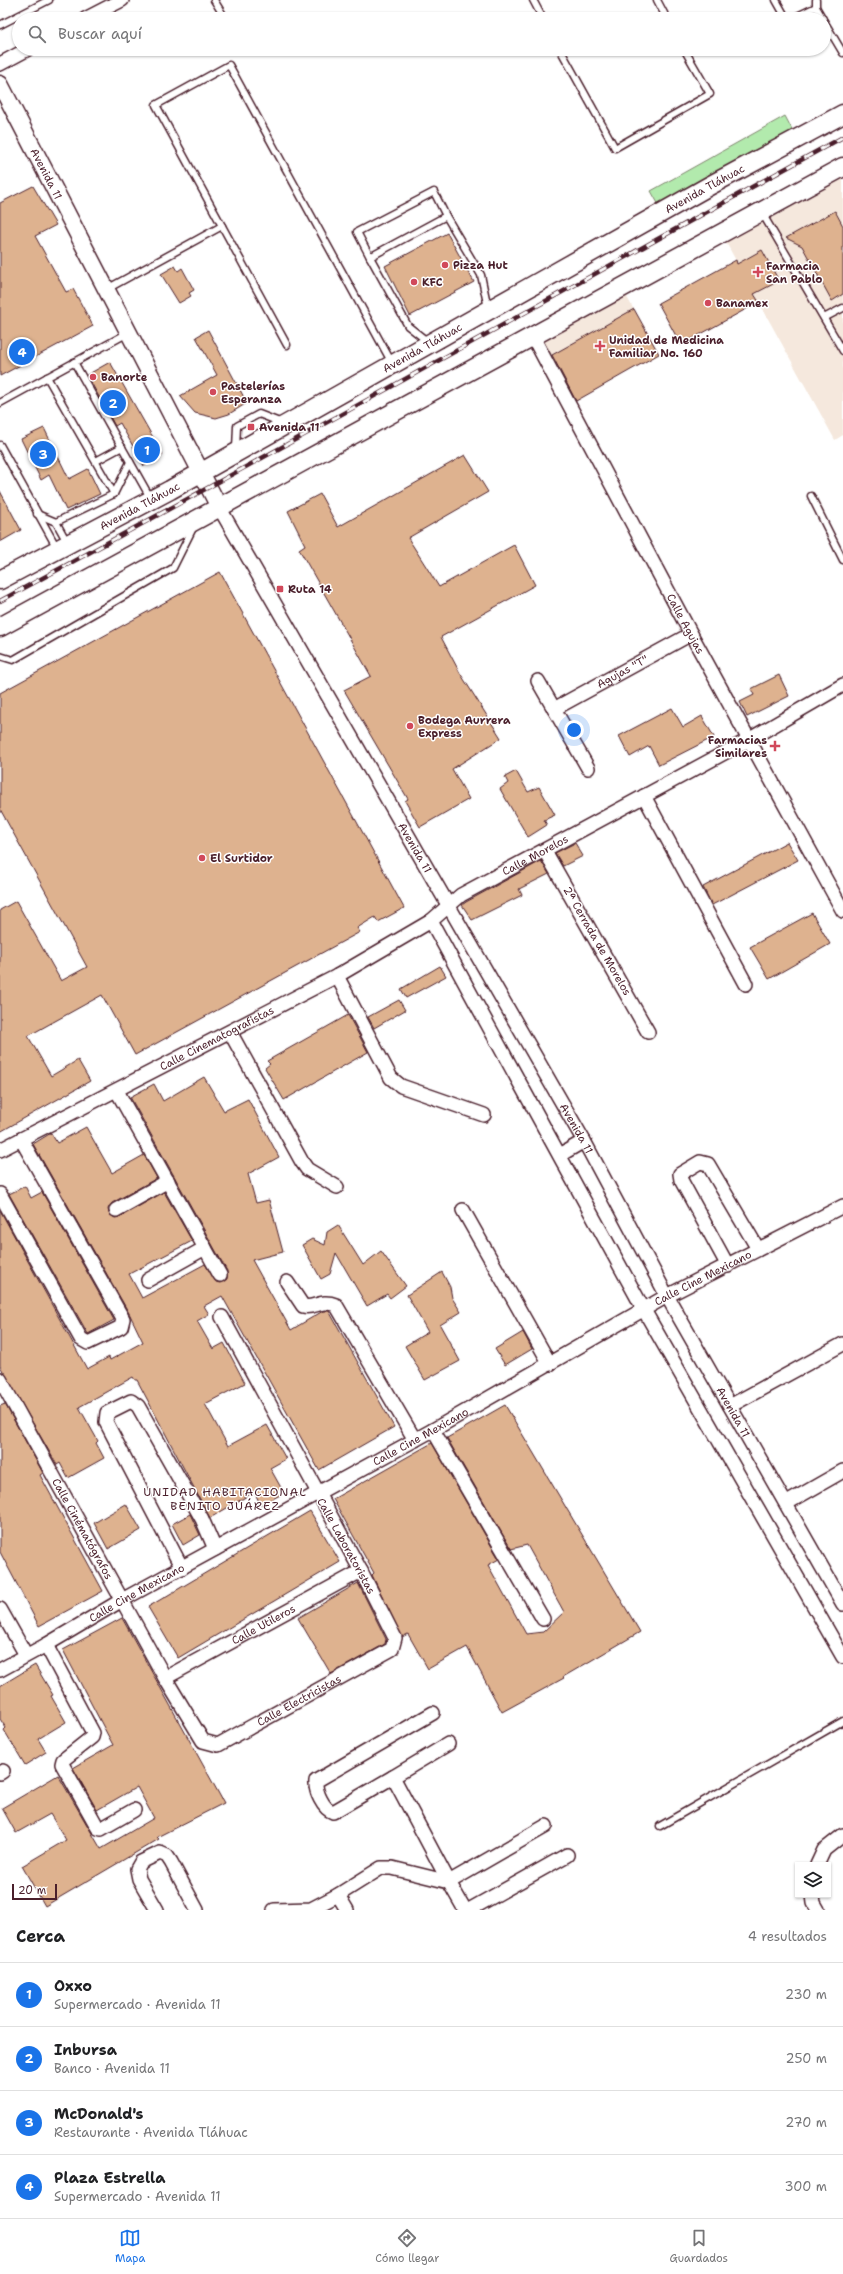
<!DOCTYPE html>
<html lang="es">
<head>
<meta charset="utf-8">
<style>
	body { margin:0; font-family:"Shantell Sans",sans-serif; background:#f6f6f6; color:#202124 }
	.controls { position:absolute; right:12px; bottom:12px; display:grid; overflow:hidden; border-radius:0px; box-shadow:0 1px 3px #0004 }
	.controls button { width:36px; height:36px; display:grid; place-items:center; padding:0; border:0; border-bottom:1px solid #e0e0e0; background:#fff; color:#202124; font:20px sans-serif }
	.scale { position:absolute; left:12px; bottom:10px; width:45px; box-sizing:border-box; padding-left:4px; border:2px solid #4a1f2b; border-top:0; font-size:11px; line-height:14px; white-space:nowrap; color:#4a1f2b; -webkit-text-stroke:3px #fff; paint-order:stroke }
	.you { position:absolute; left:574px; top:730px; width:14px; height:14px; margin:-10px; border:3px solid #fff; border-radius:50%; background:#1a73e8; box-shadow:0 0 0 6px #1a73e833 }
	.badge { display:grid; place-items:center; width:26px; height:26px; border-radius:50%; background:#1a73e8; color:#fff; font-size:13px; font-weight:700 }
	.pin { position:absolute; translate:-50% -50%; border:2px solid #fff; box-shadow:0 1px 4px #0006 }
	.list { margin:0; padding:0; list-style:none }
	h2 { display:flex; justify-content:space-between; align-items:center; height:52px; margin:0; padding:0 16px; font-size:17px }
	h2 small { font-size:13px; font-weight:400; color:#757577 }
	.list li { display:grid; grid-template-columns:26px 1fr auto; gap:12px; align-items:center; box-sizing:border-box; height:64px; padding:0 16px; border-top:1px solid #e0e0e0 }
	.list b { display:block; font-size:15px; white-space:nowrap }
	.list p { margin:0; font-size:13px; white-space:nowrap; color:#757577 }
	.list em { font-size:13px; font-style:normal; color:#757577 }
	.icon { flex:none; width:22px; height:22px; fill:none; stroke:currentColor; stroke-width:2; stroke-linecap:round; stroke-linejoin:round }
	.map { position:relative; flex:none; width:843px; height:1910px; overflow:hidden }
	.search { position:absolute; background:#fff; box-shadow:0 1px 3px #0004; left:12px; right:12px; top:12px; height:44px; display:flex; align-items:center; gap:10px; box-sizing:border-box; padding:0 14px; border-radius:22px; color:#757577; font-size:15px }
	.sheet { height:308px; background:#fff }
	nav { display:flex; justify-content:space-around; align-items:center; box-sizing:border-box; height:56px; border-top:1px solid #e0e0e0; background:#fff; font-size:11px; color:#757577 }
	nav a { display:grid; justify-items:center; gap:2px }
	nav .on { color:#1a73e8 }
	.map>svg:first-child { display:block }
	.built { fill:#f5e8dd }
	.green { fill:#b2eaad; stroke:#7e846c }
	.building { fill:#deb28f; stroke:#4a1f2b }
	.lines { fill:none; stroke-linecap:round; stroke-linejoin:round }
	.service-casing { stroke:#4a1f2b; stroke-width:9 }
	.minor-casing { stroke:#4a1f2b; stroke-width:16 }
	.tertiary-casing { stroke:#4a1f2b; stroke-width:19 }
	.secondary-casing { stroke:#4a1f2b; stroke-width:21 }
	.service { stroke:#fff; stroke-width:6 }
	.minor { stroke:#fff; stroke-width:13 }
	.tertiary { stroke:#fff; stroke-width:16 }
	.secondary { stroke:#fff; stroke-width:18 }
	.rail-casing { stroke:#4a1f2b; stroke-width:4.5 }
	.rail { stroke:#fff; stroke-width:3; stroke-dasharray:9; stroke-linecap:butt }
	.poi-dot { fill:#d1495b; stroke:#fff; stroke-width:1.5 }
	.labels { text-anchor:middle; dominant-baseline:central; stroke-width:3; stroke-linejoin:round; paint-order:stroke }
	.street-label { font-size:11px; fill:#4a1f2b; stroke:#fff }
	.poi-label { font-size:11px; font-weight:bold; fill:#4a1f2b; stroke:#fff; text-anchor:start }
	.neighbourhood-label { font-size:12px; letter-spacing:1px; fill:#4a1f2b; stroke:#fff }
</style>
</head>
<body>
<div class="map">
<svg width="843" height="1910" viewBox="0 0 843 1910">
	<rect width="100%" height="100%" fill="#fff"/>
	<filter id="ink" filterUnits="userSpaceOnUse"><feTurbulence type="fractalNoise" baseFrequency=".025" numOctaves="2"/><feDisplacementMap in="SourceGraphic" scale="8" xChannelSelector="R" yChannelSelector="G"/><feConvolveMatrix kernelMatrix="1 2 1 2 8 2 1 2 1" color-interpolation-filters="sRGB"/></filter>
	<g filter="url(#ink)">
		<!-- built -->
		<g class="built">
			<polygon points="843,171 843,435 835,440 723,237"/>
			<polygon points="624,292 659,354 575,401 541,338"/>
		</g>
		<!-- green -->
		<polygon class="green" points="785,116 794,133 660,207 651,191"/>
		<!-- building -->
		<g class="building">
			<polygon points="33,186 56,225 35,236 66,292 73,289 93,326 0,376 0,203"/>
			<polygon points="835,211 843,226 843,294 832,301 802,246 786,238"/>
			<polygon points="447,233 474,282 410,316 385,266"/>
			<polygon points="762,250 779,281 754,294 759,302 681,345 658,303 736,260 737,264"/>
			<polygon points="175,266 178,271 182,268 194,290 189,293 191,296 179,303 161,274"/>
			<polygon points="634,309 659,354 576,401 552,355"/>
			<polygon points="208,330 247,403 229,414 216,418 195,413 180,396 217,375 196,337"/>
			<polygon points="110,362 163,455 144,466 120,423 115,426 87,375"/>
			<polygon points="44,428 69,479 88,469 100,494 66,510 49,475 41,480 21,439"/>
			<polygon points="465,455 488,492 408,538 439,587 514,545 535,585 441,637 460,673 501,738 452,769 469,799 420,827 405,801 408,799 344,690 371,676 299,549 305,545 288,511 320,494 338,527"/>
			<polygon points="0,491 21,530 0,542"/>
			<polygon points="220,572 404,908 378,922 375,917 357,928 360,932 135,1055 102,995 28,1036 51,1076 78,1060 90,1081 0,1132 0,910 16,901 61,981 87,967 0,809 0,693"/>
			<polygon points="779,675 789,696 747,717 740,702 754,695 751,689"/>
			<polygon points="672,708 683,727 702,716 714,737 659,765 649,746 630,757 619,736"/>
			<polygon points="516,771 528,792 539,787 555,815 544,820 547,825 528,837 500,789 508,783 505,777"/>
			<polygon points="787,842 798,860 712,905 703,887"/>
			<polygon points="575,843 583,856 563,866 555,853"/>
			<polygon points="541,861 549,874 519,889 522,895 472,920 462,905 466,902"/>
			<polygon points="812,913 830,944 769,979 750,947"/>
			<polygon points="440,966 446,976 406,998 401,989"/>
			<polygon points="399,1000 405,1010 374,1028 368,1017"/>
			<polygon points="348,1015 368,1052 284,1100 265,1068 270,1064 267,1061"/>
			<polygon points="204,1077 224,1111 248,1099 279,1157 248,1174 256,1203 269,1200 283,1252 252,1260 291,1330 323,1311 329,1311 394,1427 319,1470 222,1296 204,1306 209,1314 197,1321 213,1349 224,1343 245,1383 205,1404 228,1446 267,1425 286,1459 270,1468 284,1493 261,1505 254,1492 210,1518 137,1380 135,1380 133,1377 79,1407 98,1441 96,1443 104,1458 68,1478 60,1463 57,1465 0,1366 0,1210 87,1369 109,1357 110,1360 143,1342 130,1315 33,1144 51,1133 57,1143 86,1127 112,1173 144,1155 157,1178 112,1203 108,1209 109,1214 115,1218 120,1217 164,1192 192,1241 129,1274 142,1298 205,1264 216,1282 220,1283 227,1279 227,1271 130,1097 154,1084 163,1101"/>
			<polygon points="25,1186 31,1198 42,1192 114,1320 88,1334 9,1194"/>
			<polygon points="338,1225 363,1265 381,1251 406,1286 390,1298 387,1294 367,1306 336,1253 330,1274 321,1279 302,1245 312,1239 325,1245 327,1232"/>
			<polygon points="442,1272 450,1287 452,1298 461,1312 440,1325 460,1361 425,1380 405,1346 428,1332 407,1295"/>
			<polygon points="523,1332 532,1349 505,1365 495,1349"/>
			<polygon points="5,1404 43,1473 40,1475 103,1591 39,1626 0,1552 0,1406"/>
			<polygon points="505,1405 640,1632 563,1677 564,1678 502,1712 467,1647 428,1669 408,1634 402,1637 372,1575 374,1573 333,1499 432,1443 499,1559 488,1565 526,1634 543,1632 564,1612 527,1545 511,1549 447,1438"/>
			<polygon points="126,1504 141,1530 108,1549 94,1523"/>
			<polygon points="310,1511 340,1562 178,1658 148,1607"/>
			<polygon points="190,1514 200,1535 183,1545 172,1524"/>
			<polygon points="358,1583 386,1639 385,1644 331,1674 298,1618"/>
			<polygon points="122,1618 224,1803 157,1837 159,1839 45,1906 22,1866 66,1840 50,1814 16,1833 2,1808 58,1775 101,1849 154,1818 137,1787 97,1810 73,1768 113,1745 63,1650"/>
			<polygon points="35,1665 53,1695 51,1696 66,1722 38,1739 46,1752 25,1765 4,1730 6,1728 0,1719 0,1686"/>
		</g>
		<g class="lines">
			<defs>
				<g id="service">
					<polyline points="214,0 225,18"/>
					<polyline points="533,0 543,19"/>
					<polyline points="657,0 667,19"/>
					<polyline points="776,0 785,16 791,19 816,7"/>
					<polyline points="816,0 816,7 823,19"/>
					<polyline points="824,21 843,53"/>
					<polyline points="0,25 49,0"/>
					<polyline points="560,49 615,148 710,94 684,49"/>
					<polyline points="762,213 843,351"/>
					<polyline points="370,257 357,232 434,192 446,216"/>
					<polyline points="107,289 222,226"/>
					<polyline points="824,318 843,308"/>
					<polyline points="427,341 408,326 370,257 446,216 481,275 488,308"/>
					<polyline points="287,345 156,105 229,65 392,363"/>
					<polyline points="74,362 151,499"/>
					<polyline points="47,377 114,494 56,522"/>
					<polyline points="0,403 128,333"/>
					<polyline points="0,445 57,548"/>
					<polyline points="236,449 237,426 259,414 282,423"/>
					<polyline points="96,461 122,447"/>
					<polyline points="114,494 130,462"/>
					<polyline points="811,496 843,560"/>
					<polyline points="37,514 56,522 67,542"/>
					<polyline points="0,656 13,660 173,568 194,526"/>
					<polyline points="660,1826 843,1721"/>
				</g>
				<g id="minor">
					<polyline points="85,19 122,0"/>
					<polyline points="0,64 28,49"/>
					<path id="s1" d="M532,335L691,634L843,911"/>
					<path id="s2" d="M219,507L584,1141L667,1296L843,1604"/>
					<polyline points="538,681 588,768"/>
					<path id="s3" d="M554,709L691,634"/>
					<polyline points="644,796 746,984"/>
					<polyline points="545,851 648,1032"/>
					<polyline points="431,921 644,1310 843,1657"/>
					<polyline points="337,976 391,1078 401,1086 484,1115"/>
					<polyline points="230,1032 302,1162 307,1169 337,1187"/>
					<polyline points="117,1091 220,1275"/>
					<path id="s4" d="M0,1150L337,976L431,921L461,895L750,739L843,685"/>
					<polyline points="560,1155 584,1141"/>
					<polyline points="0,1194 81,1339 88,1343 121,1327 123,1319 21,1139"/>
					<polyline points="116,1210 168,1181"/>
					<polyline points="463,1210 550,1364"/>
					<polyline points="728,1266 681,1180 680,1174 700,1162 708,1164 758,1249"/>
					<polyline points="148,1280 205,1248"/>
					<path d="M287,1282L303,1306C314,1309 320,1299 336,1305L415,1440"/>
					<path id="s5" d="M0,1379L165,1678L203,1741L218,1745L392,1649L395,1638L361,1571L222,1317"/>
					<polyline points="730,1406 843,1344"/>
					<polyline points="433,1430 543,1619"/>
					<polyline points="787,1503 843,1471"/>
					<polyline points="182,1568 106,1422 107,1413 131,1401 138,1406 202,1519 215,1549"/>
					<polyline points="0,1609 26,1655"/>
					<polyline points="46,1645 93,1733 92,1737 63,1760 62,1764 98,1828 101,1829 134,1810"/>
					<path id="s6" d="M0,1670L46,1645L122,1600L433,1430L667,1296L843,1206"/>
					<path id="s7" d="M165,1678L361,1571"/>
					<polyline points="448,1744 393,1777 449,1882 546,1826"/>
					<polyline points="0,1773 3,1771"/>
					<path d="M393,1777L333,1812C323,1809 315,1791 316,1781L433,1713"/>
					<polyline points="817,1865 824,1850 843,1835"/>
					<polyline points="338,1895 347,1910"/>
					<polyline points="813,1895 814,1903 818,1910"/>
					<polyline points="157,1910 139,1879 137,1869 141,1862 160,1853 167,1856 171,1862 197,1910"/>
					<polyline points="274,1910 311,1909 338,1895 381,1868 392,1868 449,1882 465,1910"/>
					<polyline points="469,1910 567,1855"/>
				</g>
				<g id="tertiary">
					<path id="s8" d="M0,84L219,507"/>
				</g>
				<g id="secondary">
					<path id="s9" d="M0,580L170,490L709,186L843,114"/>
					<polyline points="0,627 843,167"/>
				</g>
			</defs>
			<!-- service casing -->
			<use href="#service" class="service-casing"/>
			<!-- minor casing -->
			<use href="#minor" class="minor-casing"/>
			<!-- tertiary casing -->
			<use href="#tertiary" class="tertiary-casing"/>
			<!-- secondary casing -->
			<use href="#secondary" class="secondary-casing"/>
			<!-- service -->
			<use href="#service" class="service"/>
			<!-- minor -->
			<use href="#minor" class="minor"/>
			<!-- tertiary -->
			<use href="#tertiary" class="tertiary"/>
			<!-- secondary -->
			<use href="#secondary" class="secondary"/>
			<defs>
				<path id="rail" d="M0,601C282,449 562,291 843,137"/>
			</defs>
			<!-- rail casing -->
			<use href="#rail" class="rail-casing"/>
			<!-- rail -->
			<use href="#rail" class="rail"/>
		</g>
	</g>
	<!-- markers -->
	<g class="poi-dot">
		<circle cx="445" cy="265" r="4"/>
		<path d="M756 266h4v4h4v4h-4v4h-4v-4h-4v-4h4z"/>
		<circle cx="414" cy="282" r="4"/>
		<circle cx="708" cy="303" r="4"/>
		<path d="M598 340h4v4h4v4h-4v4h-4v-4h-4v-4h4z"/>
		<circle cx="93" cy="377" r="4"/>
		<circle cx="213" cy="392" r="4"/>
		<rect x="247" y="423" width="8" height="8" rx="2"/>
		<rect x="276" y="585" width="8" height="8" rx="2"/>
		<circle cx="410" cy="726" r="4"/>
		<path d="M773 740h4v4h4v4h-4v4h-4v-4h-4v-4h4z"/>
		<circle cx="202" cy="858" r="4"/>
	</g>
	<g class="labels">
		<!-- street labels -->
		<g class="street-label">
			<text stroke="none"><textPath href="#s8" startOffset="101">Avenida 11</textPath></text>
			<text stroke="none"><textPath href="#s9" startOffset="806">Avenida Tláhuac</textPath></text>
			<text stroke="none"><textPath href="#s9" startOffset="482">Avenida Tláhuac</textPath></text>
			<text stroke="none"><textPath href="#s9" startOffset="158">Avenida Tláhuac</textPath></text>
			<text stroke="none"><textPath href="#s1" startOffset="327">Calle Agujas</textPath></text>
			<text stroke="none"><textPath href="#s3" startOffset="78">Agujas "T"</textPath></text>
			<text stroke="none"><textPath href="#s2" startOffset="393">Avenida 11</textPath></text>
			<text stroke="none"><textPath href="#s4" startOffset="612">Calle Morelos</textPath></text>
			<text transform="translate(597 941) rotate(60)">2ª Cerrada de Morelos</text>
			<text stroke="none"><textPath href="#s4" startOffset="244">Calle Cinematografistas</textPath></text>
			<text stroke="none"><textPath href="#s2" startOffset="717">Avenida 11</textPath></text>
			<text stroke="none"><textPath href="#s6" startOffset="805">Calle Cine Mexicano</textPath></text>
			<text stroke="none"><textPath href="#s2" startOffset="1041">Avenida 11</textPath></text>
			<text stroke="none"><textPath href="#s6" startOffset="481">Calle Cine Mexicano</textPath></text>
			<text stroke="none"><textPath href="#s5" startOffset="171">Calle Cinématógrafos</textPath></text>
			<text transform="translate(346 1546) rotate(61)">Calle Laboratoristas</text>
			<text stroke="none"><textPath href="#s6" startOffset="157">Calle Cine Mexicano</textPath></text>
			<text stroke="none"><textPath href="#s7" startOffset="112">Calle Utileros</textPath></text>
			<text stroke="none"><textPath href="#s5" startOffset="523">Calle Electricistas</textPath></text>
		</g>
		<!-- poi labels -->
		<g class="poi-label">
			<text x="453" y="265">Pizza Hut</text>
			<text x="766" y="266">Farmacia<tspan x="766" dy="13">San Pablo</tspan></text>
			<text x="422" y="282">KFC</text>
			<text x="716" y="303">Banamex</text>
			<text x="609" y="340">Unidad de Medicina<tspan x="609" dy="13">Familiar No. 160</tspan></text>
			<text x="101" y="377">Banorte</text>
			<text x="221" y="386">Pastelerías<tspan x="221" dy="13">Esperanza</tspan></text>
			<text x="259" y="427">Avenida 11</text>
			<text x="288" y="589">Ruta 14</text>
			<text x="418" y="720">Bodega Aurrera<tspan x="418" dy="13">Express</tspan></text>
			<text x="767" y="740" text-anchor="end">Farmacias<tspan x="767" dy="13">Similares</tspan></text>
			<text x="210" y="858">El Surtidor</text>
		</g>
		<!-- neighbourhood labels -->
		<g class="neighbourhood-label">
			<text x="225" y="1492">UNIDAD HABITACIONAL<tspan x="225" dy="14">BENITO JUÁREZ</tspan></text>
		</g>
	</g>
</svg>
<div class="controls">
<button><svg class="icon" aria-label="layers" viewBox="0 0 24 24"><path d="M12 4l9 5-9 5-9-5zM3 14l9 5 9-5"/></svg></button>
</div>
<div class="scale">20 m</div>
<div class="you"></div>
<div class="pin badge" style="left:147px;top:450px">1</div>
<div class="pin badge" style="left:113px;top:403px">2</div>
<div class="pin badge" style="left:43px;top:454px">3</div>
<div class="pin badge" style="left:22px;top:352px">4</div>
<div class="search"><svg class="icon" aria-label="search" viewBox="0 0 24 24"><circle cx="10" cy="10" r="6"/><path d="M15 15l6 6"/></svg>Buscar aquí</div>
</div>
<section class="sheet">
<h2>Cerca<small>4 resultados</small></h2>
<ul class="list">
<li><span class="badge">1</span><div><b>Oxxo</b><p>Supermercado · Avenida 11</p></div><em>230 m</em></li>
<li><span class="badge">2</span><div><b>Inbursa</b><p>Banco · Avenida 11</p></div><em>250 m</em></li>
<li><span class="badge">3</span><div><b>McDonald's</b><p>Restaurante · Avenida Tláhuac</p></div><em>270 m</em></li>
<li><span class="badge">4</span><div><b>Plaza Estrella</b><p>Supermercado · Avenida 11</p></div><em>300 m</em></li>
</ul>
</section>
<nav>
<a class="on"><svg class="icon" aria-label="map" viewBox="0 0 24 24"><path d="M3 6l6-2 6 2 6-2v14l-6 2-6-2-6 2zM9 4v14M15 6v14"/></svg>Mapa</a>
<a><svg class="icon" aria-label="directions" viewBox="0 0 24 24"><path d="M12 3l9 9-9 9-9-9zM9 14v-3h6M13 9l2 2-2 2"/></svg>Cómo llegar</a>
<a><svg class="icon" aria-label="saved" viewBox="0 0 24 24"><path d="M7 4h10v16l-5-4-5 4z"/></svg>Guardados</a>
</nav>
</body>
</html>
